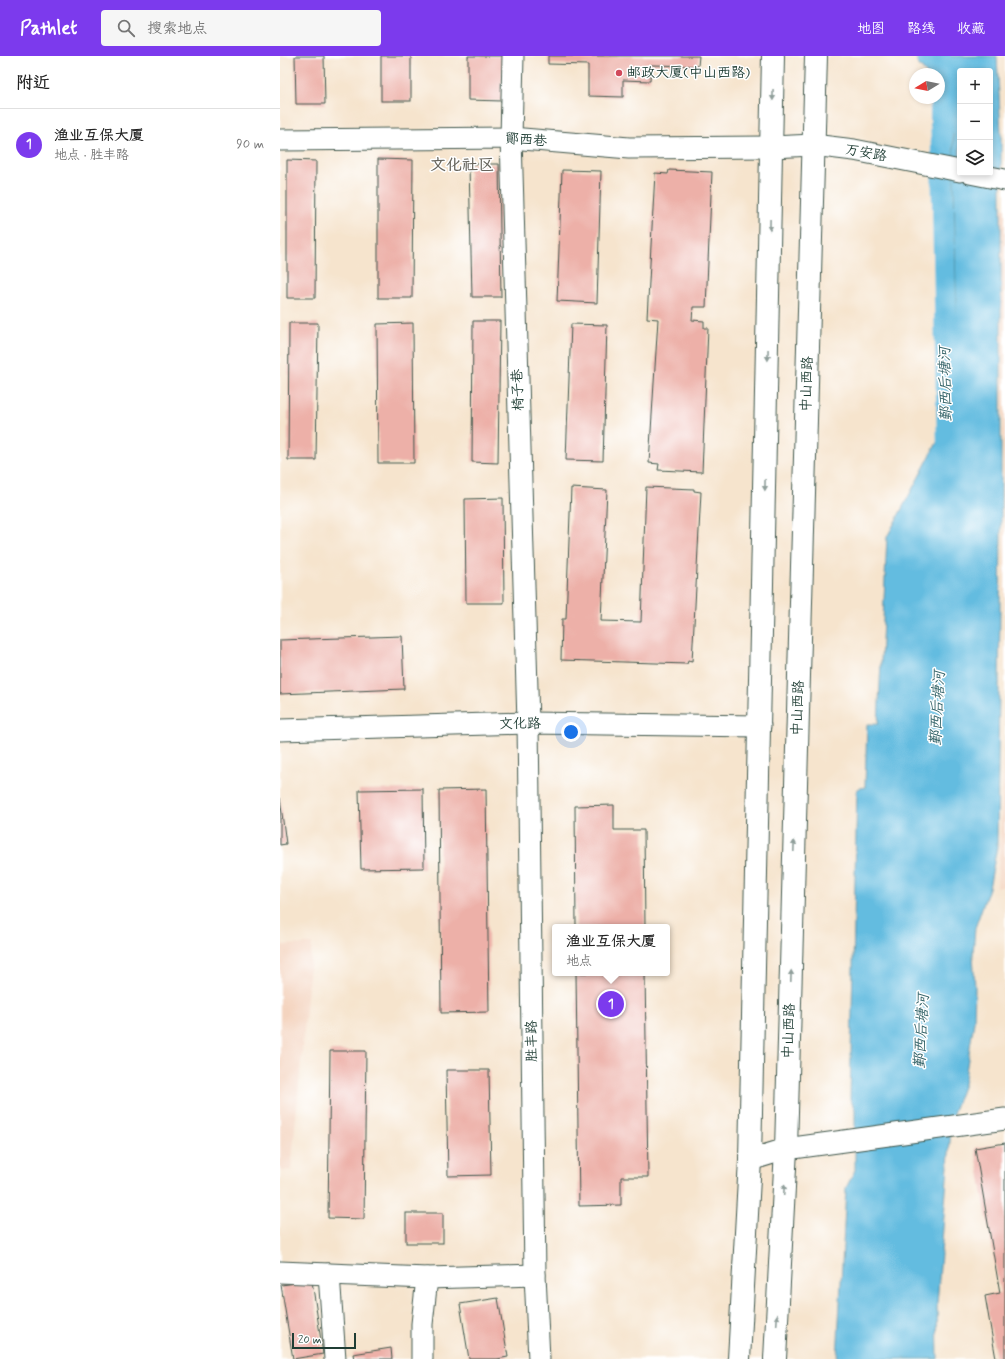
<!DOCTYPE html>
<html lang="zh">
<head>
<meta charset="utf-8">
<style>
	body { margin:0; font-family:Mynerve,"LXGW WenKai TC",sans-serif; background:#f6f6f6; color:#222 }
	.controls { position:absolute; right:12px; top:12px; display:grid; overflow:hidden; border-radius:4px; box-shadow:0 2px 6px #0003 }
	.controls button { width:36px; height:36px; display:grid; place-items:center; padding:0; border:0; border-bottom:1px solid #e0e0e0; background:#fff; color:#222; font:20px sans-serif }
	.compass { position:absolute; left:629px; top:12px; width:36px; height:36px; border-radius:50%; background:#fff; box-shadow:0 2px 6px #0003; rotate:260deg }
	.scale { position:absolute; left:12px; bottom:10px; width:64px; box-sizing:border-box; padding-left:4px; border:2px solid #1f3d34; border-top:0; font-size:11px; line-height:14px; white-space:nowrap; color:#1f3d34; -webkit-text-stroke:3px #fff; paint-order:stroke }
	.you { position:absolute; left:291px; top:676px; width:14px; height:14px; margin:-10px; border:3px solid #fff; border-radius:50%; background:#1a73e8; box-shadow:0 0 0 6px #1a73e833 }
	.badge { display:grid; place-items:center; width:26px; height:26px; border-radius:50%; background:#7c3aed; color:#fff; font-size:13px; font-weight:700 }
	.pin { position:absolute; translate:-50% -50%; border:2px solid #fff; box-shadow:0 1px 4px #0006 }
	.popup { position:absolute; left:272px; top:868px; width:118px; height:52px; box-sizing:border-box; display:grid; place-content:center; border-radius:4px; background:#fff; filter:drop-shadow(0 1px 3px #0005); font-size:13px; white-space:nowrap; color:#767676 }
	.popup b { font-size:15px; color:#222 }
	.popup::after { content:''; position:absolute; left:50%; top:100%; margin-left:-8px; border:8px solid transparent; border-top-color:#fff }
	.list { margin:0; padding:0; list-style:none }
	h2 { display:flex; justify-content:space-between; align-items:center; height:52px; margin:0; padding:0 16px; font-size:17px }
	h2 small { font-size:13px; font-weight:400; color:#767676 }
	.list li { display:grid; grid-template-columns:26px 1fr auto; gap:12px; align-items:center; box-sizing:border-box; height:72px; padding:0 16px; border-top:1px solid #e0e0e0 }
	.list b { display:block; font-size:15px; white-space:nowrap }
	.list p { margin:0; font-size:13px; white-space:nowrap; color:#767676 }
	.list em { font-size:13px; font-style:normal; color:#767676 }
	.icon { flex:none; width:22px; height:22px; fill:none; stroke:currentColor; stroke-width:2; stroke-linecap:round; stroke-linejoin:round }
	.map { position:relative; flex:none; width:725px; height:1303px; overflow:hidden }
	header { display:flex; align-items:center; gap:24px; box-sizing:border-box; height:56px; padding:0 20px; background:#7c3aed; color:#fff }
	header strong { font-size:19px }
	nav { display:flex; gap:22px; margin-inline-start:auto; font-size:14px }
	.search { width:280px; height:36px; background:#f6f6f6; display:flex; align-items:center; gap:10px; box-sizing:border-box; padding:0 14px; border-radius:4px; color:#767676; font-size:15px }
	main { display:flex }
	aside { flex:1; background:#fff }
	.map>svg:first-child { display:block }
	.built { fill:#f4d4bf }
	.water { fill:#63bce0; stroke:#417c8a; fill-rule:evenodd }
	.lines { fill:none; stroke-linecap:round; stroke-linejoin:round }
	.canal { stroke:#63bce0; stroke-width:22 }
	.building { fill:#edb0a8 }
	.minor-casing { stroke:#3f564b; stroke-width:23 }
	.major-casing { stroke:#3f564b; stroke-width:24 }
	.minor { stroke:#fff; stroke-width:21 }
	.major { stroke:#fff; stroke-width:22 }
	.oneway { fill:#8f9e9a }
	.poi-dot { fill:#d1495b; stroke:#fff; stroke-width:1.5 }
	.labels { text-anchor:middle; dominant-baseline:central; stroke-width:3; stroke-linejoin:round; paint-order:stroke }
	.poi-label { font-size:14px; fill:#1f3d34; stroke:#fff; text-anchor:start }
	.street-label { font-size:14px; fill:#1f3d34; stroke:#fff }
	.water-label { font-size:15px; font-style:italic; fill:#336368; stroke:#fff }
	.quarter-label { font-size:16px; font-weight:bold; fill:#67655d; stroke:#fff }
</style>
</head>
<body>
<header>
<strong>Pathlet</strong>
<div class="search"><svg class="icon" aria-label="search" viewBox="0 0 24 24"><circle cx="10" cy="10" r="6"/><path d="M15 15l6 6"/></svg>搜索地点</div>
<nav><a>地图</a><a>路线</a><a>收藏</a></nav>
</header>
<main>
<aside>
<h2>附近<small></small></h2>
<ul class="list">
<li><span class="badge">1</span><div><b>渔业互保大厦</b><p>地点 · 胜丰路</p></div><em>90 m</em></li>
</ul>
</aside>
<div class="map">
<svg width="725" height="1303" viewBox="0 0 725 1303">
	<rect width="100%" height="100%" fill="#fff"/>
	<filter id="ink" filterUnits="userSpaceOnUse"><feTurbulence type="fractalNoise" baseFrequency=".025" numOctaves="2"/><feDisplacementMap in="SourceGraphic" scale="8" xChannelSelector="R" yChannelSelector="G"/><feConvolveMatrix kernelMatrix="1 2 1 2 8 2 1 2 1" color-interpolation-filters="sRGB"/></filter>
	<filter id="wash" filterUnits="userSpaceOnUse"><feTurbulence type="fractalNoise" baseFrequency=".012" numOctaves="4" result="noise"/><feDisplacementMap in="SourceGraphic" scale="16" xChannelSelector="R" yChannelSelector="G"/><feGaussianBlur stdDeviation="0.9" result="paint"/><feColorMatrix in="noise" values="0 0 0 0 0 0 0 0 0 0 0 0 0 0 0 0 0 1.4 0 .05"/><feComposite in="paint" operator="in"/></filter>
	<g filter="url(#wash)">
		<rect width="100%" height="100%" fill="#f6e4cd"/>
		<!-- built -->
		<g class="built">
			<polygon points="721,152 725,153 725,634"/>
			<polygon points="725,684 725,830 717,832 717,831"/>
			<polygon points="32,888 11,1114 0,1115 0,889"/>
		</g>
		<!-- water -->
		<path class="water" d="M637,0H717L721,77V473L717,791L709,832L695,872L693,898L695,932L694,966L684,1028L672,1060L657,1248L658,1303H557L566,1132L575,1114V1053L570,1043L577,733L585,731L587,668H598L607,481L670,362L674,335L676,240L673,78L651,71V42H659V18H647L637,7ZM680,15H710V117H680Z"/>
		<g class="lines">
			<!-- canal -->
			<polyline class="canal" points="660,0 668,397"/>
		</g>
		<g id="blocks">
			<!-- building -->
			<g class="building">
				<polygon points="15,0 44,0 45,48 16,48"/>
				<rect x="101" y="0" width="30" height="45"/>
				<polygon points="188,0 223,0 222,45 188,44"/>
				<polygon points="268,0 419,0 418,10 371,9 370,25 343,24 343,41 308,40 308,9 268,8"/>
				<polygon points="98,103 133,104 132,242 98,242"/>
				<polygon points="7,104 36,105 35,242 7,242"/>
				<polygon points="189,108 219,108 221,241 192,241"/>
				<polygon points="282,114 321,115 317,247 277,245"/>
				<polygon points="389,114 432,116 426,251 413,251 412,264 424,265 424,272 428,272 422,416 378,414 379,408 369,407 378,263 367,262 375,117 388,118"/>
				<polygon points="193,265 220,265 218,407 192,406"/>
				<polygon points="9,267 38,267 36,404 8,404"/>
				<polygon points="133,267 134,407 98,407 97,268"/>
				<polygon points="291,268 327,269 323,405 286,404"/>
				<polygon points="366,431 414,433 414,435 421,436 412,606 408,605 407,608 281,604 282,563 286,563 291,432 327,434 321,565 361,566"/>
				<polygon points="223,442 224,547 186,547 185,443"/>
				<polygon points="122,580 124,633 0,638 0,584"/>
				<polygon points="143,733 144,812 81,813 79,734"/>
				<polygon points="206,733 209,956 161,957 159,734"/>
				<polygon points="0,742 6,788 0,789"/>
				<polygon points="334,749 334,774 364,774 365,871 296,871 295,750"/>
				<polygon points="296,917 365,917 368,1121 341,1121 341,1149 299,1150"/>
				<polygon points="50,995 86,995 84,1163 48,1162"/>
				<polygon points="166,1014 209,1014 211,1119 168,1120"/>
				<polygon points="725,1087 725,1303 716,1303 705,1240 720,1237 695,1092"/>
				<rect x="126" y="1157" width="37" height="30"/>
				<polygon points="32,1225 43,1298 13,1303 1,1229"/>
				<polygon points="218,1242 228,1301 217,1303 189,1303 180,1248"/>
				<polygon points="111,1292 112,1303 74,1303 73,1298"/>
			</g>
		</g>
	</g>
	<g filter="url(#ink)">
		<use href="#blocks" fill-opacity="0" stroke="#3f564b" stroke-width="1"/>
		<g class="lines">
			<defs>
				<g id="minor">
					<polyline points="233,0 231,82 248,667 255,1219 259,1303"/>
					<polyline points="0,84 231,82 349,92 492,91 533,89 574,94 680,115"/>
					<polyline points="690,117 725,124"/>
					<polyline points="0,674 248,667 480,670"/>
					<polyline points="470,1104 506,1093 725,1063"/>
					<polyline points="0,1216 147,1222 255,1219"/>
					<polyline points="49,1218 55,1303"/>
					<polyline points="142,1303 142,1268 147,1222"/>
				</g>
				<g id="major">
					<polyline points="459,1303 470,1104 493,0"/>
					<polyline points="495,1303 506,1093 536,0"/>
				</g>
			</defs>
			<!-- minor casing -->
			<use href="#minor" class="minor-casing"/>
			<!-- major casing -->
			<use href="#major" class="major-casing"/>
			<!-- minor -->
			<use href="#minor" class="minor"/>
			<!-- major -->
			<use href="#major" class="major"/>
		</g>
		<!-- one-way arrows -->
		<defs><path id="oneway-solid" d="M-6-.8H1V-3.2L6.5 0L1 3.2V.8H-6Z"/></defs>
		<g class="oneway">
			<use href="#oneway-solid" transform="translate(493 39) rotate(91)"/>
			<use href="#oneway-solid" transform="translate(490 169) rotate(91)"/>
			<use href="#oneway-solid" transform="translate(488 299) rotate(91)"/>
			<use href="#oneway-solid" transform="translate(485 429) rotate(91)"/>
			<use href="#oneway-solid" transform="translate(514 790) rotate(-88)"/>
			<use href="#oneway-solid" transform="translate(511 920) rotate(-88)"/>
			<use href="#oneway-solid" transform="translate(504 1134) rotate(-87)"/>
			<use href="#oneway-solid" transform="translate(497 1264) rotate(-87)"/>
		</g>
	</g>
	<!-- markers -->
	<circle class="poi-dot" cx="339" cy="17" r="4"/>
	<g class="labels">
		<!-- poi labels -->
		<g class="poi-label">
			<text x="347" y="17">邮政大厦(中山西路)</text>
		</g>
		<!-- street labels -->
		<g class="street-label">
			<text transform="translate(246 84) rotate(4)">鄮西巷</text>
			<text transform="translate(586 97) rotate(10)">万安路</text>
			<text transform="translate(527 328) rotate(-88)">中山西路</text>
			<text transform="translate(238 334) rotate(-92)">椅子巷</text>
			<text transform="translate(518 652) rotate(-88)">中山西路</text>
			<text transform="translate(240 668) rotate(-1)">文化路</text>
			<text transform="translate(509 975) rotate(-88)">中山西路</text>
			<text transform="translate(252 985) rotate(-91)">胜丰路</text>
		</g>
		<!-- water labels -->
		<g class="water-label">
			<text transform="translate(666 328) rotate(-91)">鄞西后塘河</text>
			<text transform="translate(658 652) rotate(-87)">鄞西后塘河</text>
			<text transform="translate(642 975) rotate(-87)">鄞西后塘河</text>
		</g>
		<!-- quarter labels -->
		<g class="quarter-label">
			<text x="182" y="109">文化社区</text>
		</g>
	</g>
</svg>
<div class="controls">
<button>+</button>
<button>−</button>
<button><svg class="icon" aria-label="layers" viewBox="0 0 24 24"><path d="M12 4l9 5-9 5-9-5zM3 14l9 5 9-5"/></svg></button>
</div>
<svg class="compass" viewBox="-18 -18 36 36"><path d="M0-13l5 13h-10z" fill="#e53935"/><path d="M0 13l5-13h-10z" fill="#767676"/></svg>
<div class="scale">20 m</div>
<div class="you"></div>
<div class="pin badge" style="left:331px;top:948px">1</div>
<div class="popup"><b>渔业互保大厦</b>地点</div>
</div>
</main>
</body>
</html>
